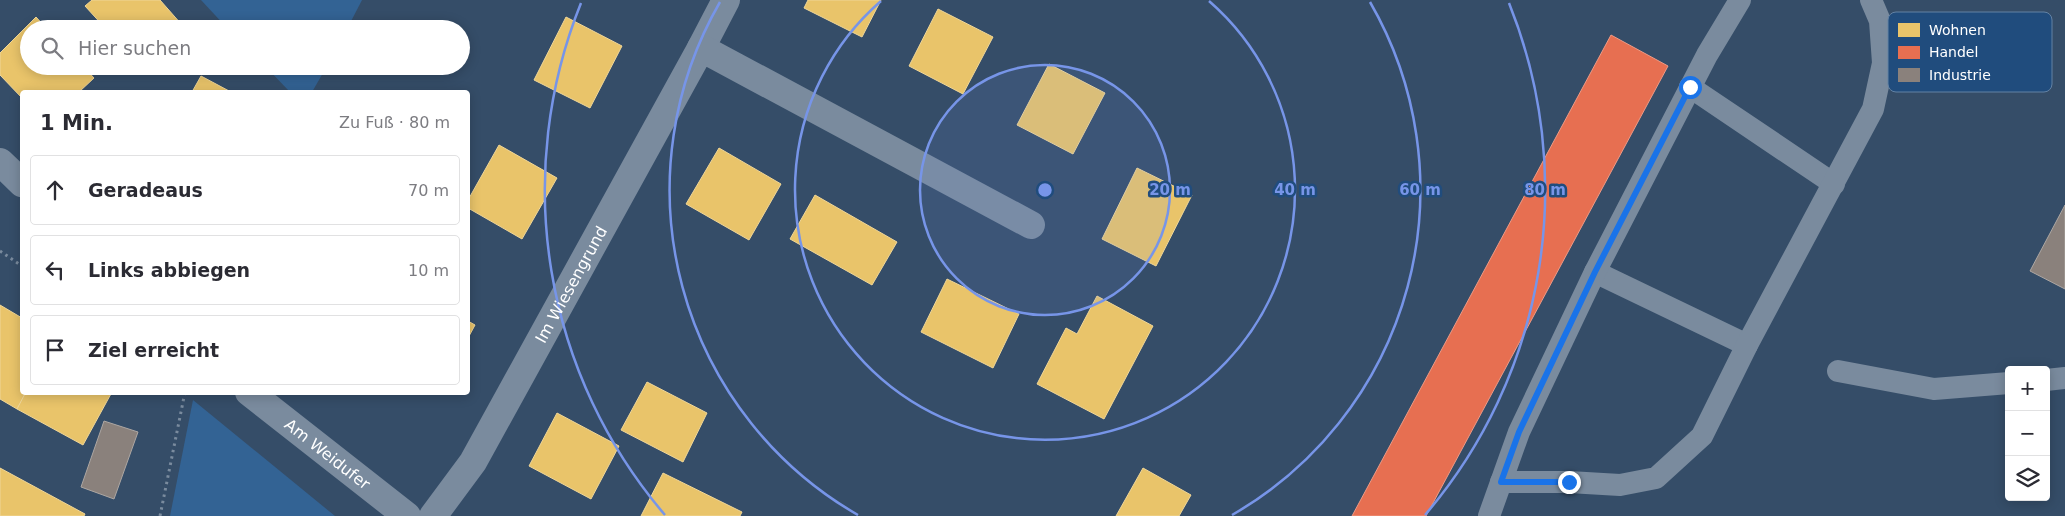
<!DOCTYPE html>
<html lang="de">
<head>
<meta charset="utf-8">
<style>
	body { margin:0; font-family:"DejaVu Sans",sans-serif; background:#f2f2f3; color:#2b2b33 }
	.controls { position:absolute; right:15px; bottom:15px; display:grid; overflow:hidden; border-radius:5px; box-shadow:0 2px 12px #0003 }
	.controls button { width:45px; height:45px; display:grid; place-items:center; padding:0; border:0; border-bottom:1px solid #e1e1e2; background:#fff; color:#2b2b33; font:25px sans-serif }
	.stop { position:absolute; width:15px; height:15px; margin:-11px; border:4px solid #1a73e8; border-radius:50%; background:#fff }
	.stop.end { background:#1a73e8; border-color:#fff; box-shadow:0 1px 5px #0008 }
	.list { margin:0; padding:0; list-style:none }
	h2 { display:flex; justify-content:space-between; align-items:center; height:65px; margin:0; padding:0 20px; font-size:21px }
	h2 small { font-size:16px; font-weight:400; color:#7c7c81 }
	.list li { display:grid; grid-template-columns:32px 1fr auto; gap:15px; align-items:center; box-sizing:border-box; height:70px; margin:0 10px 10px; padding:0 10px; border:1px solid #e1e1e2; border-radius:5px }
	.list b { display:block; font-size:19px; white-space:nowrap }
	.list em { font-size:16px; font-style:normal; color:#7c7c81 }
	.icon { flex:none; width:28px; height:28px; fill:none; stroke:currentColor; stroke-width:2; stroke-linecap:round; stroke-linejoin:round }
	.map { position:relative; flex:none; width:2065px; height:516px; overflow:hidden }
	.search { position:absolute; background:#fff; box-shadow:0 2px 12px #0003; left:20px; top:20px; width:450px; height:55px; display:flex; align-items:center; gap:12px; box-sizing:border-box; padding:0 18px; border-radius:28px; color:#7c7c81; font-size:19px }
	.panel { position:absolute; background:#fff; box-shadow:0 2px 12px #0003; left:20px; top:90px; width:450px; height:305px; border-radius:5px }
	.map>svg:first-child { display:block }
	.green { fill:#336394 }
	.homes { fill:#e9c46a; stroke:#f0d697 }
	.shops { fill:#e76f51; stroke:#ee9a85 }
	.industry { fill:#8a817c; stroke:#ada7a3 }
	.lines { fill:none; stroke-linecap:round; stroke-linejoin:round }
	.path { stroke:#7a8b9e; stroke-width:3; stroke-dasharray:2.5 4; stroke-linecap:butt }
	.lane { stroke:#7a8b9e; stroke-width:22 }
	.street { stroke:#7a8b9e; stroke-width:28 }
	.route { stroke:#1a73e8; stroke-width:6 }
	.ring { fill:none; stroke:#7795e8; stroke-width:2.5 }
	.labels { text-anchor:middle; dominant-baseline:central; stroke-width:5; stroke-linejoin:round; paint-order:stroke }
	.street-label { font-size:16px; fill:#fff; stroke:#204c7d }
	.key { fill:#204c7d; stroke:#6382a4; stroke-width:1 }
	.key-label { font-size:14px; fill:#fff }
	.centre { fill:#7795e8; stroke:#204c7d; stroke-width:2.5 }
	.ring-label { font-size:15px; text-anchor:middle; font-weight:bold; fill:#7795e8; stroke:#204c7d; stroke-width:5; stroke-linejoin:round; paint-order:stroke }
</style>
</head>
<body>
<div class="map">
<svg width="2065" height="516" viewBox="0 0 2065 516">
	<rect width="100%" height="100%" fill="#354d68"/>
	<!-- green -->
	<g class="green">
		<polygon points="201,0 362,0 347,29 228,29"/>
		<polygon points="265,66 327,66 312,92 290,92"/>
		<polygon points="193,400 335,516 170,516"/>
	</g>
	<!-- homes -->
	<g class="homes">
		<polygon points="92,0 160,0 182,25 178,29 106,29 85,6"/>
		<polygon points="808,0 881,0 862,37 804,8"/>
		<polygon points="938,9 993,37 963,94 909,66"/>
		<polygon points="36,17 47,29 29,29 29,66 83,66 94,78 79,92 22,92 22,98 0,75 0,53"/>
		<polygon points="566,17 622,46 590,108 534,80"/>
		<polygon points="1049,64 1105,93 1073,154 1017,125"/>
		<polygon points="201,76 231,92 192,92"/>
		<polygon points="499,145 557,178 522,239 468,208 468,200"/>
		<polygon points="719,148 781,184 749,240 686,204"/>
		<polygon points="1137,168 1192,195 1156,266 1102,239"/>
		<polygon points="815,195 897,242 872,285 790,239"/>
		<polygon points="947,279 1019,314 993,368 921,332"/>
		<polygon points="1097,296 1153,326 1104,419 1037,384 1066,328 1077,334"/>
		<polygon points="0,305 22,318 22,392 26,392 17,409 0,399"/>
		<polygon points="468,321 475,325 468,338"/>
		<polygon points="647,382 707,413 683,462 621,430"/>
		<polygon points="26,392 112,392 83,445 17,409"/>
		<polygon points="557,413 619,446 591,499 529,466"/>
		<polygon points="0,468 85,514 84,516 0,516"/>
		<polygon points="1143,468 1191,495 1179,516 1116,516"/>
		<polygon points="663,473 742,512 740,516 641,516"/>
	</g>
	<!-- shops -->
	<polygon class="shops" points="1611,35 1668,66 1426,516 1352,516"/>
	<!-- industry -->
	<g class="industry">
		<polygon points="2065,205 2065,289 2030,271"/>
		<polygon points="104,421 138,432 114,499 81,487"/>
	</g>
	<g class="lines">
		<!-- path -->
		<g class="path">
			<polyline points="0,251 22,266"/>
			<polyline points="160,516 185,392"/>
		</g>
		<!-- lane -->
		<g class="lane">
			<polyline points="1690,87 1834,184"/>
			<polyline points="1595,272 1747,345"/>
			<polyline points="1838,371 1934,389 2009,383"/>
			<polyline points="2046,380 2065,378"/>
			<polyline points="1501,482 1569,482 1620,485 1656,478 1702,436 1747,345 1873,109 1883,63 1880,21 1871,0"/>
			<polyline points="1489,516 1519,432 1595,272 1707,55 1740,0"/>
		</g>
		<!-- street -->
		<g class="street">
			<polyline points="701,48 726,0"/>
			<polyline points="0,162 22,183"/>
			<path id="s1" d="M249,392L407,516"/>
			<path id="s2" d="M433,516L473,462L701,48L1031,225"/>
		</g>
	</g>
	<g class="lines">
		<!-- route -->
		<polyline class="route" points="1569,482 1501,482 1519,432 1595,272 1690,87"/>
	</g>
	<!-- distance rings -->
	<circle cx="1045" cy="190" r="125" fill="#7795e8" fill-opacity=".12"/>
	<g class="ring">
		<circle cx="1045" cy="190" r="125"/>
		<path d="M1209 1A250 250 0 1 1 881 1"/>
		<path d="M858 515A375 375 0 0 1 720 2M1370 2A375 375 0 0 1 1232 515"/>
		<path d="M665 515A500 500 0 0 1 581 3M1509 3A500 500 0 0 1 1425 515"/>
	</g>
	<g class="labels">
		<!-- street labels -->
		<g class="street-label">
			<text stroke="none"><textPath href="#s2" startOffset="270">Im Wiesengrund</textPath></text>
			<text stroke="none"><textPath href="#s1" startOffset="100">Am Weidufer</textPath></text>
		</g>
	</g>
	<!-- legend -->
	<rect x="1888" y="12" width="164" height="80" rx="8" class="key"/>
	<rect x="1898" y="23" width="22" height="14" fill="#e9c46a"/>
	<rect x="1898" y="46" width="22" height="13" fill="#e76f51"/>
	<rect x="1898" y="68" width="22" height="14" fill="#8a817c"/>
	<g class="key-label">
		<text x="1929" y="35">Wohnen</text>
		<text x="1929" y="57">Handel</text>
		<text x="1929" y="80">Industrie</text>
	</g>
	<circle cx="1045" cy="190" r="8" class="centre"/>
	<g class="ring-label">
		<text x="1170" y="195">20 m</text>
		<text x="1295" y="195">40 m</text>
		<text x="1420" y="195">60 m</text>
		<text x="1545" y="195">80 m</text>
	</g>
</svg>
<div class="controls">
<button>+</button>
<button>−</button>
<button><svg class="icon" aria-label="layers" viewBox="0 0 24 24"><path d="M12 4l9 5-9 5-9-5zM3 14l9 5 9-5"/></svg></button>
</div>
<div class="stop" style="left:1690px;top:87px"></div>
<div class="stop end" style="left:1569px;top:482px"></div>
<div class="search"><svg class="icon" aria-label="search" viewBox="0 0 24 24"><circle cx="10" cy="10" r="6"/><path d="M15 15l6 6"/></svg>Hier suchen</div>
<section class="panel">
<h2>1 Min.<small>Zu Fuß · 80 m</small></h2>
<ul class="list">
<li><svg class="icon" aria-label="ahead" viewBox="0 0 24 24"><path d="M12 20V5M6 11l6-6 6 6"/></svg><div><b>Geradeaus</b></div><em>70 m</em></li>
<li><svg class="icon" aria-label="left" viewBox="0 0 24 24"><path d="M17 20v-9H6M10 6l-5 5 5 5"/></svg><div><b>Links abbiegen</b></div><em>10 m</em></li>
<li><svg class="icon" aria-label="arrive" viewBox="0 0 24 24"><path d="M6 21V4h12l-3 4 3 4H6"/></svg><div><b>Ziel erreicht</b></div></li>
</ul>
</section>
</div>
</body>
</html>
